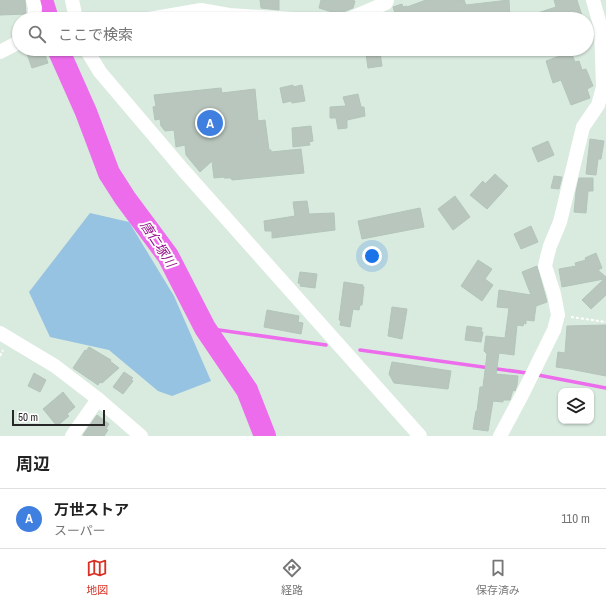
<!DOCTYPE html>
<html lang="ja">
<head>
<meta charset="utf-8">
<style>
	body { margin:0; font-family:"Archivo Narrow","Noto Sans JP",sans-serif; background:#f6f6f6; color:#222 }
	.controls { position:absolute; right:12px; bottom:12px; display:grid; overflow:hidden; border-radius:8px; box-shadow:0 1px 3px #0004 }
	.controls button { width:36px; height:36px; display:grid; place-items:center; padding:0; border:0; border-bottom:1px solid #e0e0e0; background:#fff; color:#222; font:20px sans-serif }
	.scale { position:absolute; left:12px; bottom:10px; width:93px; box-sizing:border-box; padding-left:4px; border:2px solid #282828; border-top:0; font-size:11px; line-height:14px; white-space:nowrap; color:#282828; -webkit-text-stroke:3px #fff; paint-order:stroke }
	.you { position:absolute; left:372px; top:256px; width:14px; height:14px; margin:-10px; border:3px solid #fff; border-radius:50%; background:#1a73e8; box-shadow:0 0 0 6px #1a73e833 }
	.badge { display:grid; place-items:center; width:26px; height:26px; border-radius:50%; background:#d93025; color:#fff; font-size:13px; font-weight:700 }
	.pin { position:absolute; translate:-50% -50%; border:2px solid #fff; box-shadow:0 1px 4px #0006 }
	.list { margin:0; padding:0; list-style:none }
	h2 { display:flex; justify-content:space-between; align-items:center; height:52px; margin:0; padding:0 16px; font-size:17px }
	h2 small { font-size:13px; font-weight:400; color:#767676 }
	.list li { display:grid; grid-template-columns:26px 1fr auto; gap:12px; align-items:center; box-sizing:border-box; height:60px; padding:0 16px; border-top:1px solid #e0e0e0 }
	.list b { display:block; font-size:15px; white-space:nowrap }
	.list p { margin:0; font-size:13px; white-space:nowrap; color:#767676 }
	.list em { font-size:13px; font-style:normal; color:#767676 }
	.icon { flex:none; width:22px; height:22px; fill:none; stroke:currentColor; stroke-width:2; stroke-linecap:round; stroke-linejoin:round }
	.map { position:relative; flex:none; width:606px; height:436px; overflow:hidden }
	.search { position:absolute; background:#fff; box-shadow:0 1px 3px #0004; left:12px; right:12px; top:12px; height:44px; display:flex; align-items:center; gap:10px; box-sizing:border-box; padding:0 14px; border-radius:22px; color:#767676; font-size:15px }
	.sheet { height:112px; background:#fff }
	nav { display:flex; justify-content:space-around; align-items:center; box-sizing:border-box; height:56px; border-top:1px solid #e0e0e0; background:#fff; font-size:11px; color:#767676 }
	nav a { display:grid; justify-items:center; gap:2px }
	nav .on { color:#d93025 }
	.map>svg:first-child { display:block }
	.green { fill:#96c3e1 }
	.lines { fill:none; stroke-linecap:round; stroke-linejoin:round }
	.stream { stroke:#ec6cec; stroke-width:3.5 }
	.river { stroke:#ec6cec; stroke-width:22 }
	.building { fill:#b9c6bd; stroke:#b3c5ba }
	.path { stroke:#fff; stroke-width:2; stroke-dasharray:3 2; stroke-linecap:butt }
	.minor { stroke:#fff; stroke-width:14 }
	.labels { text-anchor:middle; dominant-baseline:central; stroke-width:4; stroke-linejoin:round; paint-order:stroke }
	.water-label { font-size:13px; font-style:italic; fill:#950f8a; stroke:#fff }
</style>
</head>
<body>
<div class="map">
<svg width="606" height="436" viewBox="0 0 606 436">
	<rect width="100%" height="100%" fill="#d9eadf"/>
	<!-- green -->
	<polygon class="green" points="90,213 129,222 174,296 211,381 172,396 158,391 109,350 50,337 29,292"/>
	<g class="lines">
		<!-- stream -->
		<g class="stream">
			<polyline points="205,328 326,345"/>
			<polyline points="360,350 527,373"/>
			<polyline points="538,375 606,388"/>
		</g>
		<!-- river -->
		<g class="river">
			<polyline points="42,0 48,19"/>
			<polyline points="58,49 86,112 109,173 125,198 168,256 205,328 247,390 265,436"/>
		</g>
	</g>
	<!-- building -->
	<g class="building">
		<polygon points="0,0 25,0 26,14 0,15"/>
		<polygon points="260,0 279,0 279,10 261,8"/>
		<polygon points="321,0 350,0 355,1 353,8 345,11 342,15 319,8"/>
		<polygon points="426,0 464,0 466,5 509,0 510,17 498,17 498,15 481,17 480,15 459,18 458,11 436,19 397,19 393,7 402,4 403,7 407,6 407,7"/>
		<polygon points="554,0 577,0 583,19 526,19 525,17 556,7"/>
		<polygon points="32,49 43,49 48,63 32,68 26,51"/>
		<polygon points="380,52 382,66 368,68 366,54"/>
		<polygon points="571,52 575,62 579,61 582,70 586,69 593,86 587,89 590,98 571,105 561,80 553,83 546,61"/>
		<polygon points="293,85 293,87 302,85 305,101 292,103 291,101 283,103 280,88"/>
		<polygon points="221,88 222,93 255,89 258,121 265,120 269,150 271,150 271,152 301,149 304,173 232,180 231,178 224,178 224,177 214,178 212,161 200,172 186,155 185,145 176,147 174,130 165,131 161,126 160,119 155,120 153,107 156,106 154,95"/>
		<polygon points="358,94 361,107 364,107 365,116 347,120 347,128 338,129 336,118 330,118 330,107 346,106 343,97"/>
		<polygon points="311,126 313,141 309,142 310,145 293,147 292,128"/>
		<polygon points="590,139 604,141 601,159 598,159 596,175 586,174"/>
		<polygon points="548,141 554,155 538,162 532,148"/>
		<polygon points="495,174 508,186 487,209 470,195 483,181 485,184"/>
		<polygon points="554,176 562,177 559,189 551,188"/>
		<polygon points="579,178 593,178 593,191 588,191 586,213 574,212 576,192"/>
		<polygon points="455,196 470,217 453,230 438,209"/>
		<polygon points="307,201 309,214 334,213 335,230 272,238 272,231 265,231 264,221 295,216 293,202"/>
		<polygon points="420,208 424,227 362,239 358,221"/>
		<polygon points="531,226 538,242 521,249 514,234"/>
		<polygon points="596,253 602,268 598,270 606,277 606,295 591,309 582,300 604,279 562,287 559,269 576,266 575,263 586,260 585,258"/>
		<polygon points="478,260 492,269 485,279 493,285 482,301 461,286"/>
		<polygon points="537,266 547,302 536,306 534,321 526,320 526,324 524,323 523,326 517,325 514,355 499,353 496,374 518,376 517,385 515,391 513,390 510,400 503,400 503,402 493,401 488,431 473,429 476,411 477,411 480,387 483,387 487,354 484,351 486,336 505,338 509,308 497,307 499,290 531,295 522,272"/>
		<polygon points="300,272 317,274 315,288 300,286 301,284 298,283"/>
		<polygon points="344,282 363,285 363,287 364,287 362,305 360,305 359,310 353,309 350,327 340,325 341,321 339,320"/>
		<polygon points="392,307 407,309 402,339 388,336"/>
		<polygon points="267,310 299,316 298,322 303,323 301,334 264,327"/>
		<polygon points="606,325 606,376 570,369 556,367 558,352 565,353 567,326"/>
		<polygon points="467,326 482,328 481,332 483,332 481,342 465,340"/>
		<polygon points="89,347 111,360 110,361 119,368 102,383 100,382 98,385 73,368 85,350 86,351"/>
		<polygon points="392,362 451,371 448,389 394,383 389,374"/>
		<polygon points="124,372 133,378 131,379 133,381 123,394 113,387"/>
		<polygon points="34,373 46,380 40,392 28,386"/>
		<polygon points="63,392 75,407 67,414 69,416 57,426 43,409"/>
		<polygon points="97,415 109,424 106,429 108,430 104,436 85,436 83,435"/>
	</g>
	<g class="lines">
		<!-- path -->
		<g class="path">
			<polyline points="571,317 606,322"/>
			<polyline points="0,356 3,350"/>
		</g>
		<!-- minor -->
		<g class="minor">
			<polyline points="33,0 35,8 34,19"/>
			<polyline points="72,0 76,19"/>
			<polyline points="149,19 201,10 229,15 294,19"/>
			<polyline points="349,19 386,3 387,0"/>
			<polyline points="86,49 100,72 184,171 420,436"/>
			<polyline points="0,52 19,42"/>
			<polyline points="0,333 55,366 98,399 141,436"/>
			<polyline points="72,436 98,399"/>
			<polyline points="500,436 522,395 554,330 558,315 554,294 545,266 547,257 550,246 560,222 583,127 598,105 603,87 601,28 593,0"/>
		</g>
	</g>
	<g class="labels">
		<!-- water labels -->
		<g class="water-label">
			<text transform="translate(158 244) rotate(57)">唐仁塚川</text>
		</g>
	</g>
</svg>
<div class="controls">
<button><svg class="icon" aria-label="layers" viewBox="0 0 24 24"><path d="M12 4l9 5-9 5-9-5zM3 14l9 5 9-5"/></svg></button>
</div>
<div class="scale">50 m</div>
<div class="you"></div>
<div class="pin badge" style="left:210px;top:123px;background:#3f7fe0">A</div>
<div class="search"><svg class="icon" aria-label="search" viewBox="0 0 24 24"><circle cx="10" cy="10" r="6"/><path d="M15 15l6 6"/></svg>ここで検索</div>
</div>
<section class="sheet">
<h2>周辺<small></small></h2>
<ul class="list">
<li><span class="badge" style="background:#3f7fe0">A</span><div><b>万世ストア</b><p>スーパー</p></div><em>110 m</em></li>
</ul>
</section>
<nav>
<a class="on"><svg class="icon" aria-label="map" viewBox="0 0 24 24"><path d="M3 6l6-2 6 2 6-2v14l-6 2-6-2-6 2zM9 4v14M15 6v14"/></svg>地図</a>
<a><svg class="icon" aria-label="directions" viewBox="0 0 24 24"><path d="M12 3l9 9-9 9-9-9zM9 14v-3h6M13 9l2 2-2 2"/></svg>経路</a>
<a><svg class="icon" aria-label="saved" viewBox="0 0 24 24"><path d="M7 4h10v16l-5-4-5 4z"/></svg>保存済み</a>
</nav>
</body>
</html>
